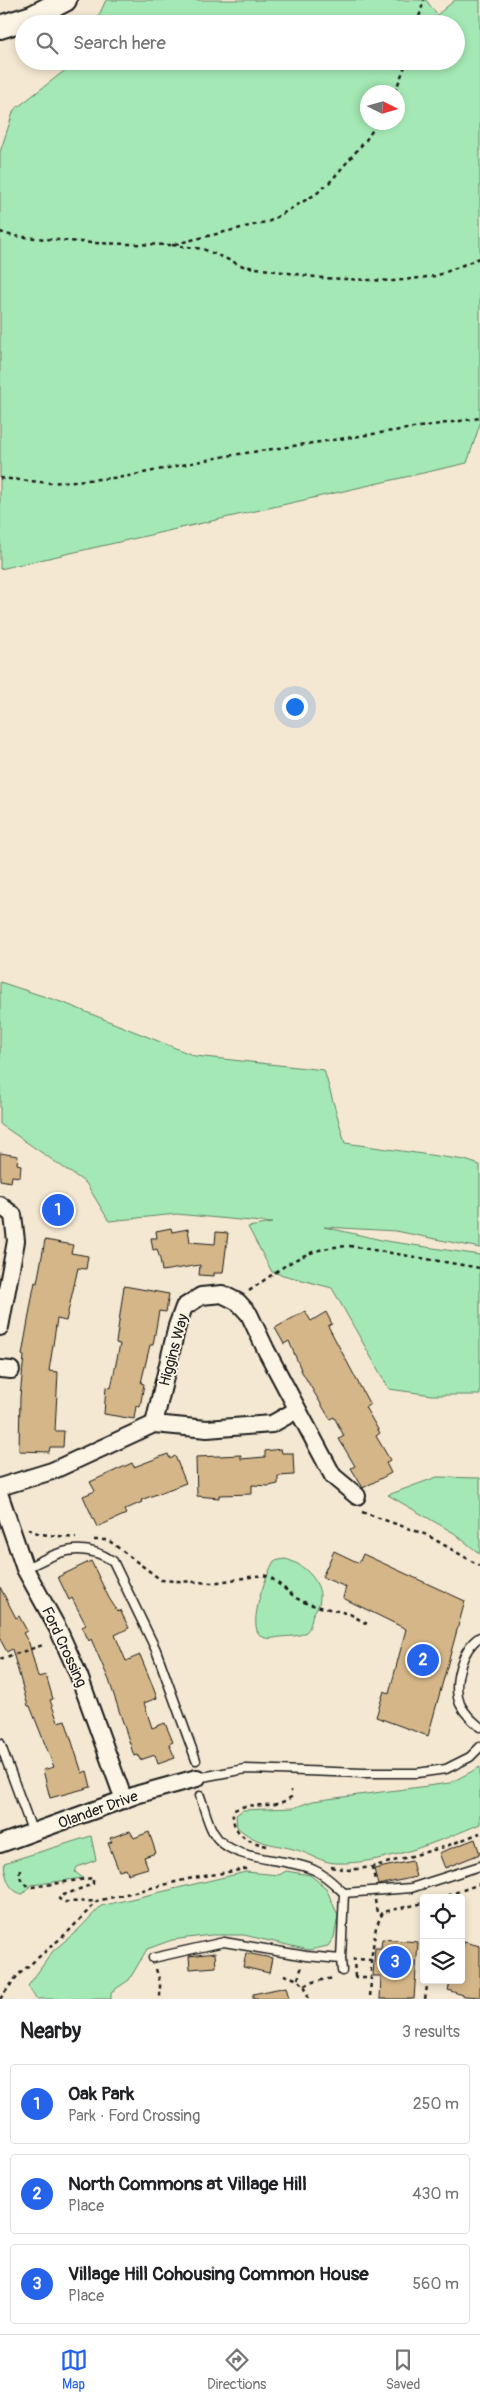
<!DOCTYPE html>
<html lang="en">
<head>
<meta charset="utf-8">
<style>
	body { margin:0; font-family:Pangolin,sans-serif; background:#f6f6f6; color:#202124 }
	.controls { position:absolute; right:15px; bottom:15px; display:grid; overflow:hidden; border-radius:5px; box-shadow:0 2px 8px #0003 }
	.controls button { width:45px; height:45px; display:grid; place-items:center; padding:0; border:0; border-bottom:1px solid #e0e0e0; background:#fff; color:#202124; font:25px sans-serif }
	.compass { position:absolute; left:360px; top:85px; width:45px; height:45px; border-radius:50%; background:#fff; box-shadow:0 2px 8px #0003; rotate:95deg }
	.you { position:absolute; left:294px; top:706px; width:18px; height:18px; margin:-12px; border:4px solid #fff; border-radius:50%; background:#1a73e8; box-shadow:0 0 0 8px #1a73e833 }
	.badge { display:grid; place-items:center; width:32px; height:32px; border-radius:50%; background:#2563eb; color:#fff; font-size:16px; font-weight:700 }
	.pin { position:absolute; translate:-50% -50%; border:2px solid #fff; box-shadow:0 1px 5px #0006 }
	.list { margin:0; padding:0; list-style:none }
	h2 { display:flex; justify-content:space-between; align-items:center; height:65px; margin:0; padding:0 20px; font-size:21px }
	h2 small { font-size:16px; font-weight:400; color:#757577 }
	.list li { display:grid; grid-template-columns:32px 1fr auto; gap:15px; align-items:center; box-sizing:border-box; height:80px; margin:0 10px 10px; padding:0 10px; border:1px solid #e0e0e0; border-radius:5px }
	.list b { display:block; font-size:19px; white-space:nowrap }
	.list p { margin:0; font-size:16px; white-space:nowrap; color:#757577 }
	.list em { font-size:16px; font-style:normal; color:#757577 }
	.icon { flex:none; width:28px; height:28px; fill:none; stroke:currentColor; stroke-width:2; stroke-linecap:round; stroke-linejoin:round }
	.map { position:relative; flex:none; width:480px; height:1999px; overflow:hidden }
	.search { position:absolute; background:#fff; box-shadow:0 2px 8px #0003; left:15px; right:15px; top:15px; height:55px; display:flex; align-items:center; gap:12px; box-sizing:border-box; padding:0 18px; border-radius:28px; color:#757577; font-size:19px }
	.sheet { height:335px; background:#fff }
	nav { display:flex; justify-content:space-around; align-items:center; box-sizing:border-box; height:70px; border-top:1px solid #e0e0e0; background:#fff; font-size:14px; color:#757577 }
	nav a { display:grid; justify-items:center; gap:2px }
	nav .on { color:#2563eb }
	.map>svg:first-child { display:block }
	.green { fill:#a4e9b5; stroke:#608268; fill-rule:evenodd }
	.building { fill:#d4b688; stroke:#1c1c1c }
	.lines { fill:none; stroke-linecap:round; stroke-linejoin:round }
	.lane-casing { stroke:#1c1c1c; stroke-width:11 }
	.street-casing { stroke:#1c1c1c; stroke-width:20 }
	.secondary-casing { stroke:#1c1c1c; stroke-width:26 }
	.path { stroke:#1c1c1c; stroke-width:2.5; stroke-dasharray:4 4; stroke-linecap:butt }
	.lane { stroke:#fcf5e5; stroke-width:8 }
	.street { stroke:#fcf5e5; stroke-width:16 }
	.secondary { stroke:#fcf5e5; stroke-width:22 }
	.labels { text-anchor:middle; dominant-baseline:central; stroke-width:4; stroke-linejoin:round; paint-order:stroke }
	.street-label { font-size:15px; fill:#1c1c1c; stroke:#fcf5e5 }
</style>
</head>
<body>
<div class="map">
<svg width="480" height="1999" viewBox="0 0 480 1999">
	<rect width="100%" height="100%" fill="#f4e8d2"/>
	<filter id="ink" filterUnits="userSpaceOnUse"><feTurbulence type="fractalNoise" baseFrequency=".02" numOctaves="2"/><feDisplacementMap in="SourceGraphic" scale="10" xChannelSelector="R" yChannelSelector="G"/><feConvolveMatrix kernelMatrix="1 2 1 2 8 2 1 2 1" color-interpolation-filters="sRGB"/></filter>
	<g filter="url(#ink)">
		<!-- green -->
		<g class="green">
			<path d="M106,0H426L437,15L455,0H480V424L467,463L0,569V152L14,110L77,61H456V24H95ZM368,92H398V122H368Z"/>
			<polygon points="0,982 64,1003 195,1056 324,1070 345,1143 465,1160 480,1165 480,1248 396,1231 324,1227 386,1241 480,1255 480,1395 432,1395 389,1389 332,1288 272,1272 248,1227 272,1223 176,1214 109,1221 86,1183 0,1124"/>
			<polygon points="437,1477 480,1478 480,1554 454,1533 388,1495"/>
			<path d="M285,1559C303,1563 325,1583 319,1604C317,1608 315,1611 313,1614C311,1620 311,1628 306,1632C299,1637 288,1636 280,1637C274,1638 266,1640 261,1636C246,1626 267,1573 274,1561Z"/>
			<path d="M480,1767V1824C441,1841 380,1865 336,1863C323,1863 307,1852 293,1849C270,1843 256,1844 237,1827L236,1815L243,1810L293,1808L313,1801L450,1783Z"/>
			<path d="M91,1836L96,1860L77,1867L75,1872L83,1878L31,1885L23,1894C9,1892 5,1876 4,1863Z"/>
			<polygon points="286,1871 310,1875 326,1888 338,1916 334,1937 328,1946 309,1950 244,1935 211,1935 172,1940 147,1949 129,1980 111,1992 111,1999 36,1999 28,1986 53,1951 78,1930 101,1906 246,1872 279,1875"/>
		</g>
		<!-- building -->
		<g class="building">
			<polygon points="0,1153 18,1156 17,1164 21,1165 20,1177 12,1176 11,1182 0,1180"/>
			<polygon points="171,1228 172,1232 188,1229 190,1242 215,1244 216,1232 228,1233 223,1273 214,1273 214,1276 199,1275 200,1265 162,1271 160,1259 157,1249 153,1250 151,1238 157,1238 156,1231"/>
			<polygon points="45,1240 73,1245 71,1253 88,1256 86,1269 78,1268 66,1321 57,1319 49,1371 58,1372 55,1431 64,1431 63,1447 50,1447 49,1452 19,1451 20,1397 24,1356 22,1355 33,1292 35,1282 37,1283"/>
			<polygon points="124,1286 169,1294 166,1312 159,1311 153,1345 150,1345 141,1383 144,1384 140,1407 136,1406 134,1419 104,1414 106,1387 111,1388 120,1344 116,1343"/>
			<polygon points="305,1311 311,1321 326,1312 332,1324 328,1326 370,1405 365,1407 380,1433 376,1436 390,1460 386,1463 391,1473 363,1488 351,1468 355,1466 339,1439 344,1436 334,1417 330,1419 302,1372 289,1341 284,1344 275,1328"/>
			<polygon points="281,1449 282,1453 293,1453 294,1475 278,1476 278,1484 269,1486 252,1485 252,1494 219,1495 219,1498 197,1496 196,1457 241,1455 241,1459 265,1457 265,1451"/>
			<polygon points="168,1454 170,1459 175,1456 186,1483 141,1500 142,1502 124,1510 126,1514 97,1527 83,1496 95,1491 90,1482 132,1463 134,1467"/>
			<polygon points="334,1551 359,1563 363,1554 465,1601 428,1736 376,1717 384,1691 389,1694 406,1629 343,1598 346,1587 322,1577"/>
			<polygon points="91,1561 109,1598 118,1612 120,1610 129,1628 115,1635 126,1661 140,1655 150,1679 157,1698 144,1703 152,1728 165,1723 173,1742 169,1744 175,1758 158,1764 155,1755 140,1760 138,1755 134,1756 109,1680 91,1639 89,1641 82,1627 86,1625 72,1598 69,1600 58,1577"/>
			<polygon points="0,1587 16,1618 19,1616 27,1631 23,1633 29,1643 38,1677 46,1675 53,1699 50,1700 58,1722 65,1720 82,1773 87,1771 91,1787 50,1798 43,1770 54,1767 30,1706 28,1706 12,1649 7,1652 0,1639"/>
			<polygon points="130,1831 134,1838 149,1832 156,1853 144,1857 148,1868 128,1874 126,1869 119,1871 108,1843 112,1842 110,1838"/>
			<polygon points="475,1839 480,1854 445,1868 439,1853"/>
			<polygon points="412,1861 416,1877 378,1885 374,1869"/>
			<polygon points="382,1939 418,1942 414,1999 380,1999 381,1976 373,1976 375,1948 381,1948"/>
			<polygon points="464,1942 480,1946 480,1997 465,1996 448,1990 451,1980 461,1980 461,1956"/>
			<polygon points="215,1953 216,1967 190,1969 189,1956"/>
			<polygon points="246,1953 272,1958 269,1973 243,1967"/>
			<polygon points="286,1987 289,1999 253,1999 253,1994"/>
		</g>
		<g class="lines">
			<defs>
				<g id="lane">
					<path d="M25,1569C56,1552 81,1540 113,1561L156,1650L196,1760"/>
					<path d="M480,1637C462,1648 452,1684 460,1704C465,1714 472,1720 480,1727"/>
					<polyline points="0,1743 33,1833"/>
					<polyline points="197,1778 245,1769 362,1773 417,1773 446,1769 470,1757 480,1747"/>
					<polyline points="344,1893 411,1888 480,1866"/>
					<path d="M153,1958L224,1942L306,1956L341,1959L344,1893C335,1885 326,1875 314,1870C285,1856 231,1864 213,1832C207,1821 204,1807 200,1796"/>
					<polyline points="341,1959 342,1971"/>
				</g>
				<g id="street">
					<polyline points="0,1205 13,1215 16,1241 0,1327"/>
					<polyline points="0,1369 11,1370"/>
					<polyline points="297,1410 272,1424 207,1429 154,1424 177,1326 184,1307 201,1296 222,1294 238,1302 249,1314 266,1350 333,1476 357,1496"/>
					<polyline points="0,1487 52,1471 154,1424"/>
					<polyline points="0,1496 25,1569 58,1629 79,1676 124,1800"/>
					<polyline points="0,1844 139,1794 197,1778"/>
				</g>
				<polyline id="secondary" points="0,27 32,17 65,0"/>
			</defs>
			<!-- lane casing -->
			<use href="#lane" class="lane-casing"/>
			<!-- street casing -->
			<use href="#street" class="street-casing"/>
			<!-- secondary casing -->
			<use href="#secondary" class="secondary-casing"/>
			<!-- path -->
			<g class="path">
				<polyline points="417,24 424,0"/>
				<polyline points="395,92 407,61"/>
				<polyline points="0,232 13,236 92,243 171,245 270,221 316,194 330,182 366,140 378,122"/>
				<polyline points="172,245 203,249 243,266 322,278 394,281 436,276 480,258"/>
				<polyline points="0,478 50,483 124,477 226,456 480,418"/>
				<path d="M249,1291C285,1266 304,1247 350,1246L480,1268"/>
				<polyline points="362,1512 427,1535 480,1566"/>
				<polyline points="28,1529 40,1534 76,1538"/>
				<polyline points="94,1540 108,1540 161,1580 212,1583 263,1575 270,1577 296,1598 308,1604 350,1614 367,1624"/>
				<polyline points="0,1659 43,1645"/>
				<path d="M267,1846C247,1841 231,1834 233,1811C251,1799 272,1812 291,1797V1790"/>
				<polyline points="331,1867 349,1870 372,1867 444,1847 480,1833"/>
				<polyline points="372,1867 375,1880"/>
				<path d="M20,1869C18,1878 23,1885 32,1887L93,1878V1884L61,1896L59,1899L65,1902L97,1901"/>
				<polyline points="440,1898 480,1884"/>
				<polyline points="375,1900 377,1913 383,1914"/>
				<polyline points="371,1960 371,1977"/>
				<polyline points="156,1969 160,1982 160,1999"/>
				<path d="M284,1975C298,1979 307,1983 308,1999"/>
				<polyline points="354,1977 371,1977 370,1999"/>
				<polyline points="355,1977 354,1959 371,1960 376,1927 383,1912 424,1903"/>
				<polyline points="298,1979 302,1966"/>
				<polyline points="304,1985 316,1981 334,1978"/>
				<polyline points="0,1999 18,1975 69,1931 97,1901 188,1879 251,1868"/>
				<polyline points="425,1999 428,1980"/>
			</g>
			<!-- lane -->
			<use href="#lane" class="lane"/>
			<!-- street -->
			<use href="#street" class="street"/>
			<!-- secondary -->
			<use href="#secondary" class="secondary"/>
		</g>
	</g>
	<g class="labels">
		<!-- street labels -->
		<g class="street-label">
			<text transform="translate(174 1350) rotate(-75)">Higgins Way</text>
			<text transform="translate(64 1647) rotate(65)">Ford Crossing</text>
			<text transform="translate(98 1810) rotate(-20)">Olander Drive</text>
		</g>
	</g>
</svg>
<div class="controls">
<button><svg class="icon" aria-label="locate" viewBox="0 0 24 24"><circle cx="12" cy="12" r="6"/><path d="M12 2v4M12 18v4M2 12h4M18 12h4"/></svg></button>
<button><svg class="icon" aria-label="layers" viewBox="0 0 24 24"><path d="M12 4l9 5-9 5-9-5zM3 14l9 5 9-5"/></svg></button>
</div>
<svg class="compass" viewBox="-18 -18 36 36"><path d="M0-13l5 13h-10z" fill="#e53935"/><path d="M0 13l5-13h-10z" fill="#757577"/></svg>
<div class="you"></div>
<div class="pin badge" style="left:58px;top:1210px">1</div>
<div class="pin badge" style="left:423px;top:1660px">2</div>
<div class="pin badge" style="left:395px;top:1962px">3</div>
<div class="search"><svg class="icon" aria-label="search" viewBox="0 0 24 24"><circle cx="10" cy="10" r="6"/><path d="M15 15l6 6"/></svg>Search here</div>
</div>
<section class="sheet">
<h2>Nearby<small>3 results</small></h2>
<ul class="list">
<li><span class="badge">1</span><div><b>Oak Park</b><p>Park · Ford Crossing</p></div><em>250 m</em></li>
<li><span class="badge">2</span><div><b>North Commons at Village Hill</b><p>Place</p></div><em>430 m</em></li>
<li><span class="badge">3</span><div><b>Village Hill Cohousing Common House</b><p>Place</p></div><em>560 m</em></li>
</ul>
</section>
<nav>
<a class="on"><svg class="icon" aria-label="map" viewBox="0 0 24 24"><path d="M3 6l6-2 6 2 6-2v14l-6 2-6-2-6 2zM9 4v14M15 6v14"/></svg>Map</a>
<a><svg class="icon" aria-label="directions" viewBox="0 0 24 24"><path d="M12 3l9 9-9 9-9-9zM9 14v-3h6M13 9l2 2-2 2"/></svg>Directions</a>
<a><svg class="icon" aria-label="saved" viewBox="0 0 24 24"><path d="M7 4h10v16l-5-4-5 4z"/></svg>Saved</a>
</nav>
</body>
</html>
